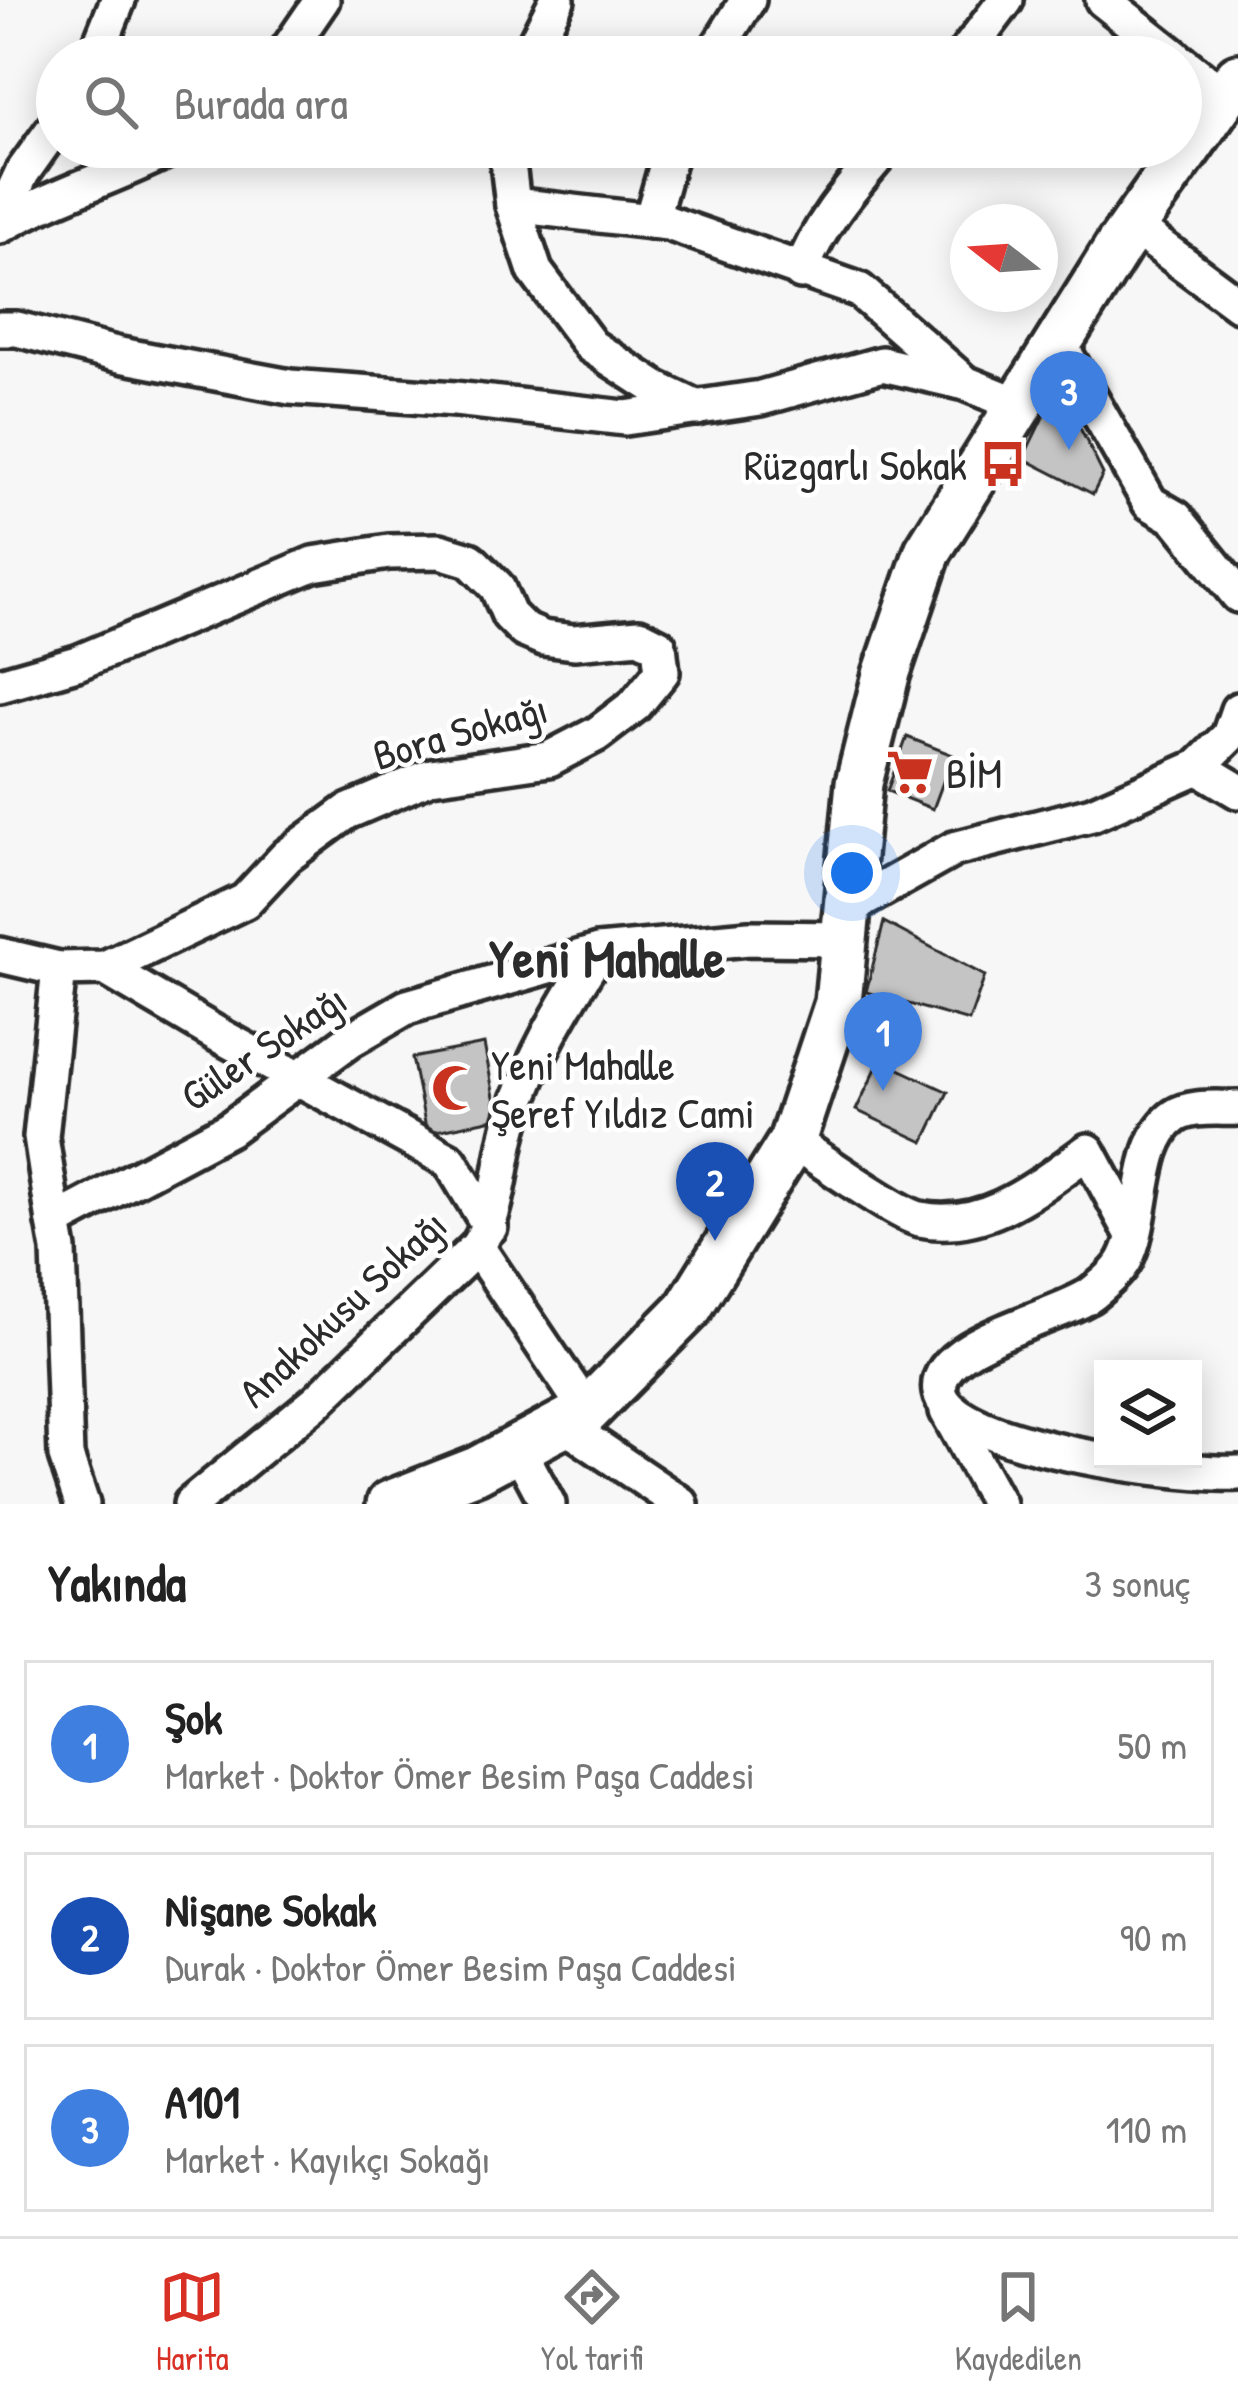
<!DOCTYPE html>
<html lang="tr">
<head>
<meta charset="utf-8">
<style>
	body { margin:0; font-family:"Patrick Hand",sans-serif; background:#f2f2f2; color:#222 }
	.controls { position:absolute; right:36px; bottom:36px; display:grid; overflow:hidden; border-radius:0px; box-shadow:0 6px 30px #0003 }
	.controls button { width:108px; height:108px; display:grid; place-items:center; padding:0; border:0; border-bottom:3px solid #e0e0e0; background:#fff; color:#222; font:60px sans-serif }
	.compass { position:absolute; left:950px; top:204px; width:108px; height:108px; border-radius:50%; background:#fff; box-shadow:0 6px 30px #0003; rotate:287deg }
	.you { position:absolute; left:852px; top:873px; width:42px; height:42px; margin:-30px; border:9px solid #fff; border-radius:50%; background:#1a73e8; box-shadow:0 0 0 18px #1a73e833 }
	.badge { display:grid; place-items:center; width:78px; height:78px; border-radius:50%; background:#d93025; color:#fff; font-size:39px; font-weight:700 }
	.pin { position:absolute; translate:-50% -99px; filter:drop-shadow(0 3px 6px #0008) }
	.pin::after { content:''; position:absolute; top:63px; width:42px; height:36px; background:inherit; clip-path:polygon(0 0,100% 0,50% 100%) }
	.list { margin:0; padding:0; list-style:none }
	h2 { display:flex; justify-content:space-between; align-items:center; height:156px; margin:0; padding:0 48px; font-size:51px }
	h2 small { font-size:39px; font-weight:400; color:#767676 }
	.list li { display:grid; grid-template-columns:78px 1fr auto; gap:36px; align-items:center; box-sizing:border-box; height:168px; margin:0 24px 24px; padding:0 24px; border:3px solid #e0e0e0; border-radius:0px }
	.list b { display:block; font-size:45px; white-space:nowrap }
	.list p { margin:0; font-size:39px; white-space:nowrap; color:#767676 }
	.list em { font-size:39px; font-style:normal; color:#767676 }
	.icon { flex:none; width:66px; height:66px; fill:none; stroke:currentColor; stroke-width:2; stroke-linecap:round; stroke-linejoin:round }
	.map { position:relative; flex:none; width:1238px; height:1504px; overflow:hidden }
	.search { position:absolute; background:#fff; box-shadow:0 6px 30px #0003; left:36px; right:36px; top:36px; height:132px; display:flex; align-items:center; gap:30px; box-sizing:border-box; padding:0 42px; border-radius:66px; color:#767676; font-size:45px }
	.sheet { height:732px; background:#fff }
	nav { display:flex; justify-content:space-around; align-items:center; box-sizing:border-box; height:168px; border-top:3px solid #e0e0e0; background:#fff; font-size:33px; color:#767676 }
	nav a { display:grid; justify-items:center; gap:6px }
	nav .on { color:#d93025 }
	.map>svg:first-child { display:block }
	.building { fill:#c4c4c4; stroke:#2b2b2b; stroke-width:3 }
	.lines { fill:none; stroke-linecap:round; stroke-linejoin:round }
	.street-casing { stroke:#2b2b2b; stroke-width:42 }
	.secondary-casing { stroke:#2b2b2b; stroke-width:54 }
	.street { stroke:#fff; stroke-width:33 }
	.secondary { stroke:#fff; stroke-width:45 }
	.labels { text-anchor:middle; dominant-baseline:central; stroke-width:9; stroke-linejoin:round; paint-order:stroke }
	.poi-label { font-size:42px; fill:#2b2b2b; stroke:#fff; text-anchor:start }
	.street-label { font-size:42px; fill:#2b2b2b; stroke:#fff }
	.district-label { font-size:54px; font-weight:bold; fill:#2b2b2b; stroke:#fff }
</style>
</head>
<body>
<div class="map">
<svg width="1238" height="1504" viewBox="0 0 1238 1504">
	<rect width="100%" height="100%" fill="#f7f7f7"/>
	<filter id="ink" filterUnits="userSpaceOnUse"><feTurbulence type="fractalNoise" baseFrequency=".00833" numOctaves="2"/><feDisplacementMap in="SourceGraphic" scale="24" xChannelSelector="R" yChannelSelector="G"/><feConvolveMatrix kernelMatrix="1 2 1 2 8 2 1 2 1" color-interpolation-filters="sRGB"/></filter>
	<g filter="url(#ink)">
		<!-- building -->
		<g class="building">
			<polygon points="1054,395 1067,402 1103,474 1093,494 1023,458"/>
			<polygon points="907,737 953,755 933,809 887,791"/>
			<polygon points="884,922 985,976 969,1021 866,992"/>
			<polygon points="484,1044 498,1118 427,1133 412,1058"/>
			<polygon points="880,1060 948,1092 924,1142 856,1110"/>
		</g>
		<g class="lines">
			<defs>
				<g id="street">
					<polyline points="1103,0 1175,57"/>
					<polyline points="95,57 118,0"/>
					<polyline points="283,57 322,0"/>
					<polyline points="528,57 557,0"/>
					<polyline points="712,57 748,0"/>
					<polyline points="963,57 1006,0"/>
					<polyline points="1181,62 1224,96"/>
					<polyline points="506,147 513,205"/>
					<polyline points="0,220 22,173 57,124"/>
					<polyline points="651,221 672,147"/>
					<path d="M0,226C56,194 117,176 174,147"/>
					<polyline points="1133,226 1238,304"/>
					<path d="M801,272C819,223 853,186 886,147"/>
					<polyline points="0,329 17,329 120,355 290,387 455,399 625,418 761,398 882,364 965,383 1019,405"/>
					<polyline points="1059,343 1150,503 1176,518 1238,595"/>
					<polyline points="697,408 657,389 591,346 535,271 513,205 668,223 859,290 959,378"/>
					<polyline points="0,685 77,663 313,564 389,552 440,551 470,560 497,587 509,615 524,630 543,638 574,642 639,636 659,646 662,672 635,705 597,734 549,759 431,776 347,812 287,856 245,901 105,968 59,969"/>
					<polyline points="1198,767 1238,791"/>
					<polyline points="847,909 954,849 1092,814 1198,767 1229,736 1238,710"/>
					<polyline points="0,955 59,969 41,1137 54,1222 229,1129 350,1040 407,1007 598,952 749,938 844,939"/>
					<polyline points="105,968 215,1033 450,1161 490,1227"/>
					<path d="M1238,1108C1219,1109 1192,1105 1175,1116C1136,1142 1147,1219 1125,1260C1119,1271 1103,1285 1093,1293C1064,1317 931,1342 940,1392C949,1447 1187,1476 1238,1473"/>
					<path d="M792,1141C818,1157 896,1214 920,1219C986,1232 1038,1187 1088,1151L1132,1233"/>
					<polyline points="54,1222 59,1250 66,1456 82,1504"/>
					<polyline points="477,1247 587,1411"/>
					<polyline points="947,1411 998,1504"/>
					<polyline points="563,1424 681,1504"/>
					<polyline points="518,1448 548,1504"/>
					<path d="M191,1504L318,1400L477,1247C501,1209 499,1163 512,1120C531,1060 564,1005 598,952"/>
				</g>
				<polyline id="secondary" points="390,1504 477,1470 587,1411 688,1309 792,1141 838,1003 859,783 886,675 928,551 1120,244 1238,77"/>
			</defs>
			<!-- street casing -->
			<use href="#street" class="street-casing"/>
			<!-- secondary casing -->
			<use href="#secondary" class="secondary-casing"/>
			<!-- street -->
			<use href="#street" class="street"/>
			<!-- secondary -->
			<use href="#secondary" class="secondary"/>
		</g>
	</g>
	<!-- icons -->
	<defs>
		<symbol id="bus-bare" viewBox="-9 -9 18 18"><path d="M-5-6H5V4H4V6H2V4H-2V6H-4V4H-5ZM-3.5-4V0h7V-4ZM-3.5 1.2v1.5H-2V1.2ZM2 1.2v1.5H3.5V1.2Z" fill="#c8321e" stroke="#fff" stroke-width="2.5" paint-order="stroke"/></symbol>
		<symbol id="supermarket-bare" viewBox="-9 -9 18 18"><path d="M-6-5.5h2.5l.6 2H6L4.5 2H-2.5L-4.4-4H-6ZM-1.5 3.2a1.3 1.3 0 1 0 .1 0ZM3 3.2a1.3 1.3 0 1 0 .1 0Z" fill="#c8321e" stroke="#fff" stroke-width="2.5" paint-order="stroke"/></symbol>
		<symbol id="mosque-bare" viewBox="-9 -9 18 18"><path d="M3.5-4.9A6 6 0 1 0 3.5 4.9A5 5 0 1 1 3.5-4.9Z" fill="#c8321e" stroke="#fff" stroke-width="2.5" paint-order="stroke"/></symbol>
	</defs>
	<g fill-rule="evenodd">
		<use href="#bus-bare" x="970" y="431" width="66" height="66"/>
		<use href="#supermarket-bare" x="877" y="739" width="66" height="66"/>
		<use href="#mosque-bare" x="422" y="1055" width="66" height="66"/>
	</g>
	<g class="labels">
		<!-- poi labels -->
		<g class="poi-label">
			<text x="967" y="464" text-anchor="end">Rüzgarlı Sokak</text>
			<text x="946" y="772">BİM</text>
			<text x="491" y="1064">Yeni Mahalle<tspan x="491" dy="48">Şeref Yıldız Cami</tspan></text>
		</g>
		<!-- street labels -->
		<g class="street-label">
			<text transform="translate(460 731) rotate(-16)">Bora Sokağı</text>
			<text transform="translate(263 1047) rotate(-34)">Güler Sokağı</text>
			<text transform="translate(342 1308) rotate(-43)">Anakokusu Sokağı</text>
		</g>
		<!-- district labels -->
		<g class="district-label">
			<text x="607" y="957">Yeni Mahalle</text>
		</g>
	</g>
</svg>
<div class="controls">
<button><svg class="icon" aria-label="layers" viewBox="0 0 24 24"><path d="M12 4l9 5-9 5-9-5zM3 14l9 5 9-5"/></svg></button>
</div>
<svg class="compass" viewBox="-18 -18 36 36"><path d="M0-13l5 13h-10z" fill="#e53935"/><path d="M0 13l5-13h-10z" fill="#767676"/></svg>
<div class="you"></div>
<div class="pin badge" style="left:883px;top:1091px;background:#3f7fe0">1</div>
<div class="pin badge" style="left:715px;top:1241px;background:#1a4fb4">2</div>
<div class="pin badge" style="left:1069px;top:450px;background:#3f7fe0">3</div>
<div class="search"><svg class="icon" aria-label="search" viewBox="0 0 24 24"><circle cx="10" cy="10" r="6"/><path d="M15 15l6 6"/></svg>Burada ara</div>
</div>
<section class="sheet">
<h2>Yakında<small>3 sonuç</small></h2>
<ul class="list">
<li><span class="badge" style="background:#3f7fe0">1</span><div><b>Şok</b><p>Market · Doktor Ömer Besim Paşa Caddesi</p></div><em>50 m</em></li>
<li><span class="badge" style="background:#1a4fb4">2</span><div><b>Nişane Sokak</b><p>Durak · Doktor Ömer Besim Paşa Caddesi</p></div><em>90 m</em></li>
<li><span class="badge" style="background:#3f7fe0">3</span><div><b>A101</b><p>Market · Kayıkçı Sokağı</p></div><em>110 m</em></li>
</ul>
</section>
<nav>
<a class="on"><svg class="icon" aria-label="map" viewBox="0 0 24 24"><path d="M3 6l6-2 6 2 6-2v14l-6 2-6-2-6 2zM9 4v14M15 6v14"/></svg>Harita</a>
<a><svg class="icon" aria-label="directions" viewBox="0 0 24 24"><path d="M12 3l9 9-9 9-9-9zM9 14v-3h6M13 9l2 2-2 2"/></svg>Yol tarifi</a>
<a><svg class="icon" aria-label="saved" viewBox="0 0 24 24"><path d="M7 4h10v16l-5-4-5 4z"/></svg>Kaydedilen</a>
</nav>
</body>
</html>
